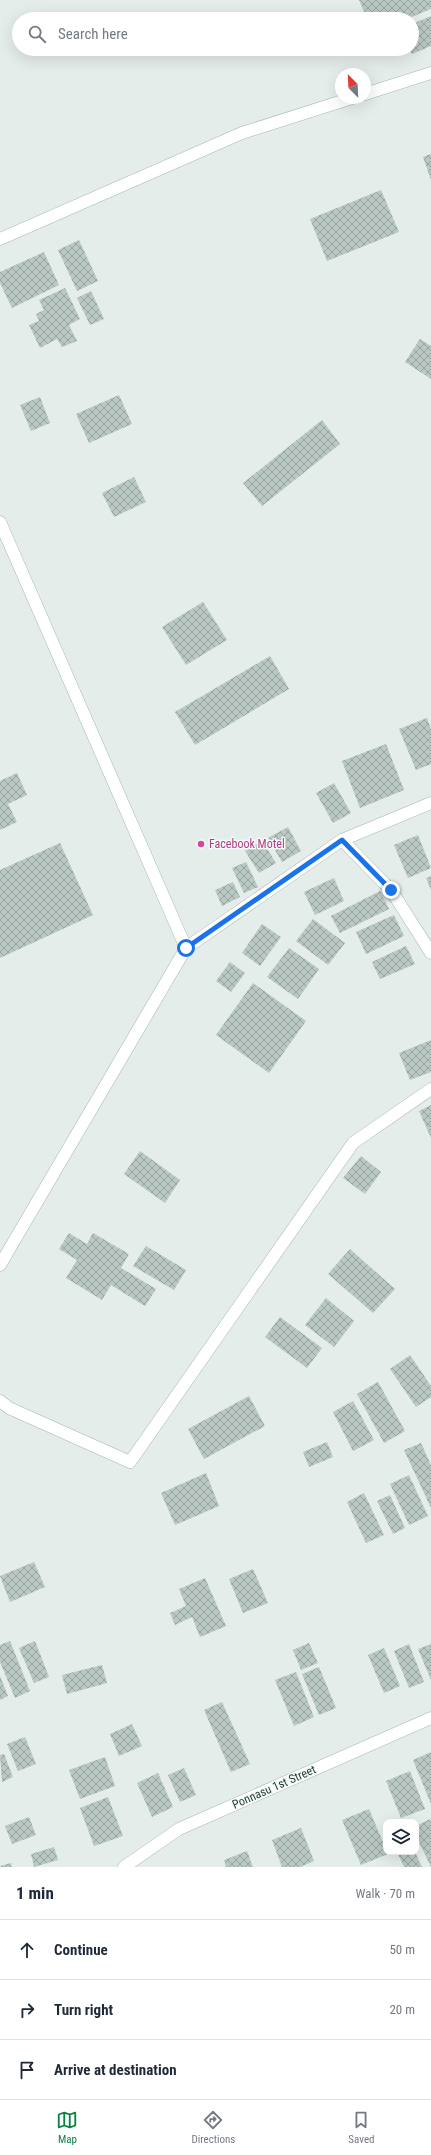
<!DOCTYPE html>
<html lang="en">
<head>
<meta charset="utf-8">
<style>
	body { margin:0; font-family:"Roboto Condensed",sans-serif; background:#f2f2f3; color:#1f2937 }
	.controls { position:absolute; right:12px; bottom:12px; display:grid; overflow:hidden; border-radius:8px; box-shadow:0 4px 16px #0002 }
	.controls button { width:36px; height:36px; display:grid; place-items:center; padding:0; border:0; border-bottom:1px solid #e0e1e3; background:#fff; color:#1f2937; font:20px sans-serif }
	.compass { position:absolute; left:335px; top:68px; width:36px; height:36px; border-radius:50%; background:#fff; box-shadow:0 4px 16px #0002; rotate:336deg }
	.stop { position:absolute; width:12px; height:12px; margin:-9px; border:3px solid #1a73e8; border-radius:50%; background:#fff }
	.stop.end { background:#1a73e8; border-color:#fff; box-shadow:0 1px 4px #0008 }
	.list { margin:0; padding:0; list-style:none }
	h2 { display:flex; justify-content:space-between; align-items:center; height:52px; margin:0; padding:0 16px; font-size:17px }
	h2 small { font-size:13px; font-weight:400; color:#747a83 }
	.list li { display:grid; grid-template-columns:26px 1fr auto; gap:12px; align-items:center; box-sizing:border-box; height:60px; padding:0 16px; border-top:1px solid #e0e1e3 }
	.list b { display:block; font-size:15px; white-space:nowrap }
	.list em { font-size:13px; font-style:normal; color:#747a83 }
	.icon { flex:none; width:22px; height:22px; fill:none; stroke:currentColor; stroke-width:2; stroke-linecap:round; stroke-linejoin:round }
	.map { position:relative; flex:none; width:431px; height:1867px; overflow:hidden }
	.search { position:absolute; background:#fff; box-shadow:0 4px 16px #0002; left:12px; right:12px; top:12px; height:44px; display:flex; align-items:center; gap:10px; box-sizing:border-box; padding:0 14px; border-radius:22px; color:#747a83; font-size:15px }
	.sheet { height:232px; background:#fff }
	nav { display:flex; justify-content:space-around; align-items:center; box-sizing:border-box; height:56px; border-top:1px solid #e0e1e3; background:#fff; font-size:11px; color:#747a83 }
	nav a { display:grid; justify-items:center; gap:2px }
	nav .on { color:#0b8043 }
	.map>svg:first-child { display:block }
	.building { fill:url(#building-cross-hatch) }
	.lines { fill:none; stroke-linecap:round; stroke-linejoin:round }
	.minor-casing { stroke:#a8b5b1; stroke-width:13 }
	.minor { stroke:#fff; stroke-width:12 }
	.route { stroke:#1a73e8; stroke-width:5 }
	.hotel-dot { fill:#d1479c; stroke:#f5faf8; stroke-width:1.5 }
	.labels { text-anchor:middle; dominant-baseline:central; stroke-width:3; stroke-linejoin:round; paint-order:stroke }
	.hotel-label { font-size:12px; fill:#b23c85; stroke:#f5faf8; text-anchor:start }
	.street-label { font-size:12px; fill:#253e39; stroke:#f5faf8 }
</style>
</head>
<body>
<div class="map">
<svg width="431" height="1867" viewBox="0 0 431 1867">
	<defs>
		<pattern id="building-cross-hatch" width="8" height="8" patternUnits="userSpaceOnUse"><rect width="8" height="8" fill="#bac8c3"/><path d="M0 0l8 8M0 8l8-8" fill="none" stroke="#97a49f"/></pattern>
	</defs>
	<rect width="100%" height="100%" fill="#e5edea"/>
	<!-- building -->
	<g class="building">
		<polygon points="359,0 431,0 431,9 407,19 367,19"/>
		<polygon points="431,16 431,46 412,54 410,49 412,49 412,24"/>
		<polygon points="431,154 431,180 423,157"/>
		<polygon points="381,190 399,232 327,261 310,219"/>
		<polygon points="79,240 98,281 77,291 58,250"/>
		<polygon points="44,252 59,285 12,308 0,283 0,272"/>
		<polygon points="65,288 80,319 69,325 77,341 62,347 57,339 40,348 29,325 39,321 36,314 44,310 39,300"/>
		<polygon points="91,291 104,319 90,325 77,298"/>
		<polygon points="420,339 431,346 431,379 405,362"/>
		<polygon points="119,395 132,424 89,443 76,414"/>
		<polygon points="40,397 50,423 31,431 20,405"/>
		<polygon points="322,420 340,444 262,506 243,483"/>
		<polygon points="134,477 146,502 114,517 102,493"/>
		<polygon points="203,602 227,640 186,665 162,627"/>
		<polygon points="270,656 289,689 195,745 175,712"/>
		<polygon points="427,718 431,729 431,764 416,770 399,729"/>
		<polygon points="386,744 404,790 360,808 342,761"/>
		<polygon points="17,773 27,795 8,804 17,822 0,830 0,781"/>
		<polygon points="334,783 351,813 333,823 316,793"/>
		<polygon points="288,827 301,851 282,862 268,838"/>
		<polygon points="418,835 431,868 408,878 394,845"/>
		<polygon points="262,841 276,863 259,873 245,851"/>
		<polygon points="60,843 93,915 0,958 0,870"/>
		<polygon points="246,862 258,887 244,893 232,868"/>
		<polygon points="431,876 431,890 426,878"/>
		<polygon points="334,878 344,901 315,915 304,892"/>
		<polygon points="233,882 240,897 222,906 215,890"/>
		<polygon points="380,891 389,909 340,933 331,916"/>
		<polygon points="394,915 404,936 366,954 356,932"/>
		<polygon points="313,919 345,943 328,965 296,941"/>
		<polygon points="262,924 281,937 260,966 242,953"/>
		<polygon points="406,946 415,964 380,979 372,962"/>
		<polygon points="289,948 319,969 298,999 267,977"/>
		<polygon points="230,962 245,973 231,992 216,981"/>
		<polygon points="253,983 306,1021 269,1073 216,1035"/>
		<polygon points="431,1040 431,1072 410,1080 399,1053"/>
		<polygon points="431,1105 431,1138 419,1111"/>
		<polygon points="140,1151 180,1180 165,1203 124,1174"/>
		<polygon points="361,1156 381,1172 365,1194 343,1178"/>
		<polygon points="69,1233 87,1244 93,1233 129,1254 121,1268 156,1289 145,1306 111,1285 102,1300 66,1278 77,1260 59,1249"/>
		<polygon points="146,1246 186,1270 174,1290 133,1266"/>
		<polygon points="350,1249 395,1289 373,1313 328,1274"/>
		<polygon points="326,1298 354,1321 334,1347 305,1325"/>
		<polygon points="280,1317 322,1348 307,1368 265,1337"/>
		<polygon points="410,1355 431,1386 431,1397 416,1407 390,1369"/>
		<polygon points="378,1382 405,1431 384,1443 357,1394"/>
		<polygon points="249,1396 265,1426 204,1459 188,1429"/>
		<polygon points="353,1401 374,1440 353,1451 333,1412"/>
		<polygon points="327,1442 333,1457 309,1467 303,1452"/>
		<polygon points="421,1443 431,1465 431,1508 404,1450"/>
		<polygon points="206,1473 219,1506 175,1525 161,1493"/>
		<polygon points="409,1475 428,1516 409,1525 390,1484"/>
		<polygon points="364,1493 384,1535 366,1543 347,1502"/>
		<polygon points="390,1495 405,1528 393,1534 377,1501"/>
		<polygon points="34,1562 45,1587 10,1602 0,1576"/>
		<polygon points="253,1569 268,1603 243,1613 229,1579"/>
		<polygon points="205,1578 226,1626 200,1637 192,1617 175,1625 170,1613 186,1606 179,1589"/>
		<polygon points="10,1641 30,1691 15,1698 0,1662 0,1645"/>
		<polygon points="35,1641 49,1677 34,1683 19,1648"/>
		<polygon points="309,1643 318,1663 301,1670 293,1650"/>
		<polygon points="409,1644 424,1682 409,1688 394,1651"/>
		<polygon points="431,1644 431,1680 418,1649"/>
		<polygon points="384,1648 400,1686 384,1693 368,1655"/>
		<polygon points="102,1665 107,1683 67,1694 62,1675"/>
		<polygon points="319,1667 336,1708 319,1715 302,1674"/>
		<polygon points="296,1672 314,1717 294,1726 275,1680"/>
		<polygon points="0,1676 8,1696 0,1700"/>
		<polygon points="222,1702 250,1764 231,1772 204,1710"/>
		<polygon points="132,1724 142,1746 119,1756 110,1734"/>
		<polygon points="25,1737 36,1764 18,1771 7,1744"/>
		<polygon points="431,1752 431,1804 413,1760"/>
		<polygon points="4,1754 13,1777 2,1782 0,1755"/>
		<polygon points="105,1757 115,1786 80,1799 69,1770"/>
		<polygon points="184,1768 196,1795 180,1802 168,1775"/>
		<polygon points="410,1771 425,1809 401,1818 386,1781"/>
		<polygon points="158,1773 173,1807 152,1817 137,1783"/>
		<polygon points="108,1797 123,1836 94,1846 80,1808"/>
		<polygon points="369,1809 388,1854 361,1865 342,1820"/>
		<polygon points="29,1817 36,1835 12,1844 5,1826"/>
		<polygon points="430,1819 431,1822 431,1867 416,1836 416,1826"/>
		<polygon points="301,1828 314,1861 300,1867 282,1867 272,1840"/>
		<polygon points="54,1847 58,1860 34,1867 31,1854"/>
		<polygon points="247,1851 253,1867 226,1867 224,1860"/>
		<polygon points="397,1852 415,1852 422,1867 404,1867"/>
		<polygon points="11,1863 12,1867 0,1867 0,1866"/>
	</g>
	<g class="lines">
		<defs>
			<g id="minor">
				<polyline points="365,94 431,73"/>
				<polyline points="0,239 242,133 352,98"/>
				<polyline points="0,522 186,948"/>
				<polyline points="342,840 391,890 431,953"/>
				<polyline points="0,1265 186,948 342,840 431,803"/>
				<polyline points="0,1401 9,1408 130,1462 353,1143 431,1089"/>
				<polyline points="124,1867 179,1829 431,1718"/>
			</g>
		</defs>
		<!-- minor casing -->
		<use href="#minor" class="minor-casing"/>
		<!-- minor -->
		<use href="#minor" class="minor"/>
	</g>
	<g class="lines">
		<!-- route -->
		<polyline class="route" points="186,948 342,840 391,890"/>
	</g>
	<!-- markers -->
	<circle class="hotel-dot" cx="201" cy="844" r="4"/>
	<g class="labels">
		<!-- hotel labels -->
		<g class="hotel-label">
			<text x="209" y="844">Facebook Motel</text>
		</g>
		<!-- street labels -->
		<g class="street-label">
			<text transform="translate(274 1787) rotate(-24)">Ponnasu 1st Street</text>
		</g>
	</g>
</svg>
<div class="controls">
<button><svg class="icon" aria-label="layers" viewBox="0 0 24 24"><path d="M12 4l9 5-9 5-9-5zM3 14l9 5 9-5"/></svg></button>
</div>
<svg class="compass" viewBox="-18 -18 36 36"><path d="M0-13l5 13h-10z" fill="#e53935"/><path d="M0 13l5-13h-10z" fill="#747a83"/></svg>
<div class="stop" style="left:186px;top:948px"></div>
<div class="stop end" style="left:391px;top:890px"></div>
<div class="search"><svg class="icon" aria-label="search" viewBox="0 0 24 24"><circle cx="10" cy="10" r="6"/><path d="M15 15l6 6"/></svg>Search here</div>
</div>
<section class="sheet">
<h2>1 min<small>Walk · 70 m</small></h2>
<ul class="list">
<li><svg class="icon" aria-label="ahead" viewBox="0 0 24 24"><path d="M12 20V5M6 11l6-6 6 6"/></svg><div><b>Continue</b></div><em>50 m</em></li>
<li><svg class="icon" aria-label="right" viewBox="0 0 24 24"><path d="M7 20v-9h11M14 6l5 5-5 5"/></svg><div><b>Turn right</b></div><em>20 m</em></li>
<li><svg class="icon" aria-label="arrive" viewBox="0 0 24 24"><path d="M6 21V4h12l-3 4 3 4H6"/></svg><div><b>Arrive at destination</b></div></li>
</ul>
</section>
<nav>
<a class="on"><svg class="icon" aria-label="map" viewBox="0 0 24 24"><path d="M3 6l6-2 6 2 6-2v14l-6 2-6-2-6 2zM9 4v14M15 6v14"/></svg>Map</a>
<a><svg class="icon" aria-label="directions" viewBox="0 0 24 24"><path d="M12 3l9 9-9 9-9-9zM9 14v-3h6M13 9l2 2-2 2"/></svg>Directions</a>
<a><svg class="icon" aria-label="saved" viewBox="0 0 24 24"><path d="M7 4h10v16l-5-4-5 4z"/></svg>Saved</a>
</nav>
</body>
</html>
